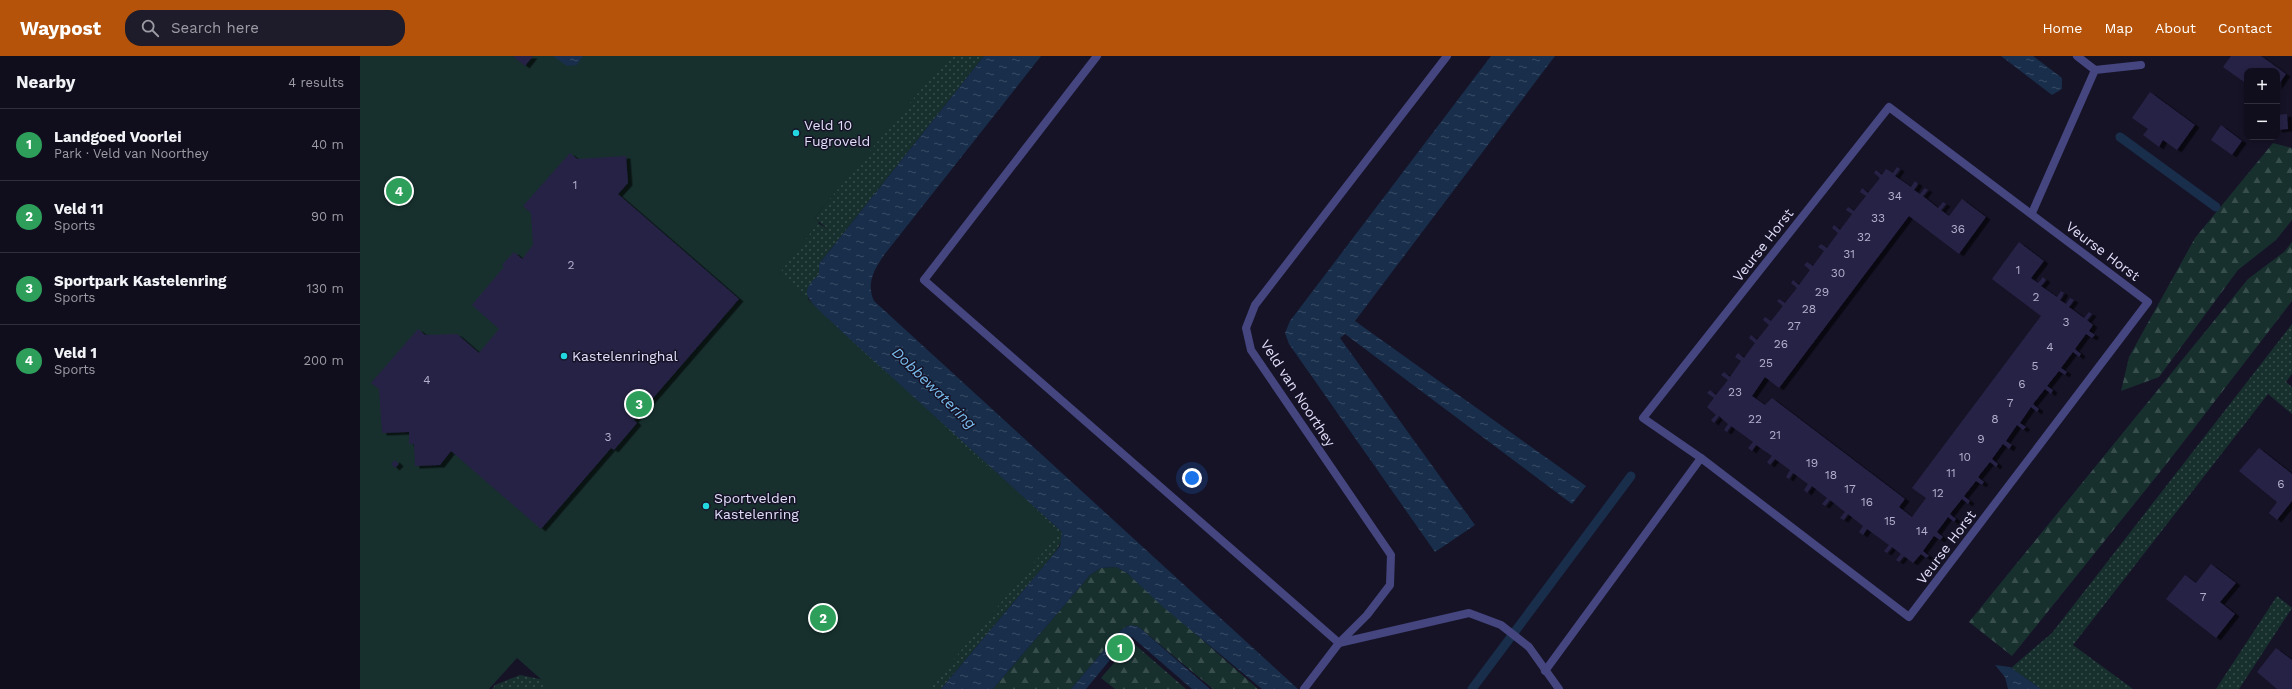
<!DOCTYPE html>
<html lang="en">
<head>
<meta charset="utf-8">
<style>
	body { margin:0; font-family:"Work Sans",sans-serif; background:#1e1c2a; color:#f1f3f6 }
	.controls { position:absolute; right:12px; top:12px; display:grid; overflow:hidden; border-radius:8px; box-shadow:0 2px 6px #0003 }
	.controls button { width:36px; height:36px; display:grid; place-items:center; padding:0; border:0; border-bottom:1px solid #302e3b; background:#100e1d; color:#f1f3f6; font:20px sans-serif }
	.you { position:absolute; left:832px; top:422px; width:14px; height:14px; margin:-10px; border:3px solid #fff; border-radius:50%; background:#1a73e8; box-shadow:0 0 0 6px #1a73e833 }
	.badge { display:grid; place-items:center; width:26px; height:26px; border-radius:50%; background:#b45309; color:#fff; font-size:13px; font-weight:700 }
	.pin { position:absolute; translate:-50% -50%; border:2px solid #fff; box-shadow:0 1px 4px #0006 }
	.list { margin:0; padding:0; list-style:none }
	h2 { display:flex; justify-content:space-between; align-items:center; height:52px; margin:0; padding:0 16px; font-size:17px }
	h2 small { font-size:13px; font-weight:400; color:#9c9ca4 }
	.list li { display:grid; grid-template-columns:26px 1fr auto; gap:12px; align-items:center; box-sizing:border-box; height:72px; padding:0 16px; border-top:1px solid #302e3b }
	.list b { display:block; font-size:15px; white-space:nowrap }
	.list p { margin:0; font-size:13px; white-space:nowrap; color:#9c9ca4 }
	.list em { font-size:13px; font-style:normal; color:#9c9ca4 }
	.icon { flex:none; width:22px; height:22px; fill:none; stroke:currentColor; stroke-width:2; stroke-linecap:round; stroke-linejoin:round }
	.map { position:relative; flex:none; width:1932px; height:633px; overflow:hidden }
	header { display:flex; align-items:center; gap:24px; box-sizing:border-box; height:56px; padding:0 20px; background:#b45309; color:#fff }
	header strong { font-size:19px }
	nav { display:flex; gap:22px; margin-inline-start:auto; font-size:14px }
	.search { width:280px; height:36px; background:#1e1c2a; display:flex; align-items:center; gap:10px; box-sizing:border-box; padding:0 14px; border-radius:16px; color:#9c9ca4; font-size:15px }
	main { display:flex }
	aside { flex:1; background:#100e1d }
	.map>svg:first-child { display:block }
	.grass { fill:url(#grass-dots) }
	.forest { fill:url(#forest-firs) }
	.garden { fill:#17302e }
	.water { fill:url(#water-ripples) }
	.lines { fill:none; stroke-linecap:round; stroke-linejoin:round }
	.stream { stroke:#182e4b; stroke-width:9 }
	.building { fill:#272245; filter:url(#shadow) }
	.service { stroke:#45457f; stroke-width:8 }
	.minor { stroke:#45457f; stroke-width:8 }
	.poi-dot { fill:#23d7e1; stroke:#161327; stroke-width:1.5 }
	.labels { text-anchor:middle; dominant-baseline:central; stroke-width:3; stroke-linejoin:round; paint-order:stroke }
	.number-label { font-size:12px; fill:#b2afcd }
	.poi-label { font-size:14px; fill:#e0defa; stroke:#161327; text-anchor:start }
	.street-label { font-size:14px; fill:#e0defa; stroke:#161327 }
	.water-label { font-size:15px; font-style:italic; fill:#79bded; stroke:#161327 }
</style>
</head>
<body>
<header>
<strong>Waypost</strong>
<div class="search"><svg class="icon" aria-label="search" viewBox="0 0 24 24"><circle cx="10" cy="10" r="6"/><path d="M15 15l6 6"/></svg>Search here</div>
<nav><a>Home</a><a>Map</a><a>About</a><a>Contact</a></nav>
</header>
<main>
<aside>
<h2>Nearby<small>4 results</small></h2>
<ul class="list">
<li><span class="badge" style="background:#2e9e5b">1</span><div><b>Landgoed Voorlei</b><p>Park · Veld van Noorthey</p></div><em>40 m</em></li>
<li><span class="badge" style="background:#2e9e5b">2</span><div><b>Veld 11</b><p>Sports</p></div><em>90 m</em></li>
<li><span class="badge" style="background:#2e9e5b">3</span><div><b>Sportpark Kastelenring</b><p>Sports</p></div><em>130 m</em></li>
<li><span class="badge" style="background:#2e9e5b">4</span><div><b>Veld 1</b><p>Sports</p></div><em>200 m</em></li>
</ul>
</aside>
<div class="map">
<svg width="1932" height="633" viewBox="0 0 1932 633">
	<defs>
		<pattern id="grass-dots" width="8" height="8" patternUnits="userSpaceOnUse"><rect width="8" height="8" fill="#17302e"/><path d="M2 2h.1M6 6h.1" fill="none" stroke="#384e4d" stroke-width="1.8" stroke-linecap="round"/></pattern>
		<pattern id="forest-firs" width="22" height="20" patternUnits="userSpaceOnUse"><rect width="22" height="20" fill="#17302e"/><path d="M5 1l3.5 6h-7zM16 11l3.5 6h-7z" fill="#384e4d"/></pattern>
		<pattern id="water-ripples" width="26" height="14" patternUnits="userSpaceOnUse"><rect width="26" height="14" fill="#182e4b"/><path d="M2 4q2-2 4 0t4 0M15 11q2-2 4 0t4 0" fill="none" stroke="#394c66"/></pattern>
		<filter id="shadow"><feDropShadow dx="4.5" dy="2.5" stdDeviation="0" flood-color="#0009"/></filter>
	</defs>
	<rect width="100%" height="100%" fill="#161327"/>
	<!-- grass -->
	<g class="grass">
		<path d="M585,0H624L459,208V218L449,230L448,243L702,476C702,486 699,491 693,499L581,633H550L414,219L453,164L468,173L454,162Z"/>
		<polygon points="1932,268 1932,318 1926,326 1932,331 1932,358 1908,338 1713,589 1773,633 1681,633 1651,612 1692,577"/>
		<polygon points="1917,540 1932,552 1879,633 1856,633"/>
		<polygon points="160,619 190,625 202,633 132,633 135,629"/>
	</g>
	<!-- forest -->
	<g class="forest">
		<polygon points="1913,87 1932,92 1932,164 1916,184 1878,214 1799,321 1761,335 1769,301 1835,182"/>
		<polygon points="1932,186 1932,245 1808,406 1652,600 1609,566 1888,223 1924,196"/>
		<polygon points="756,511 767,517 898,633 853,633 779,571 770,569 761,574 711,633 633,633 730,519 741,512"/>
		<polygon points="772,586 826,633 755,633 741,622"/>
	</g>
	<!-- garden -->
	<polygon class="garden" points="0,0 589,0 454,162 459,166 419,218 699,477 569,633 192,633 157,602 129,633 0,633"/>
	<!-- water -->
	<g class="water">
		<polygon points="193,0 223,0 217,9 207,10"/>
		<path d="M624,0H681L524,199C514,214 506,227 514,245L938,633H902L802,550L767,517L756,511L741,512L730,519L633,633H581L693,499L700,490L702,476L479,273C472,265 446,246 447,236C447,229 455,223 459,218V208Z"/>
		<polygon points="1131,0 1195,0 995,265 1226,430 1212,448 985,278 980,282 1115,469 1075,496 929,288 925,277 930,265"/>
		<polygon points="1641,0 1673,0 1702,22 1702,33 1692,39"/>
		<polygon points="770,569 779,571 850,633 832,633 772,581 768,582 726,633 711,633 761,574"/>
		<polygon points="1635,609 1650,611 1681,633 1648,633 1645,621"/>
	</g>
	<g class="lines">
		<!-- stream -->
		<g class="stream">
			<polyline points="1760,81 1856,151"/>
			<polyline points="1112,633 1271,420"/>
		</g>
	</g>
	<!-- building -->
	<g class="building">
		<polygon points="153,0 173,0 165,10"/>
		<polygon points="1871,0 1901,0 1926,18 1917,31 1917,15 1887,15 1887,28 1863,11"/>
		<polygon points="1790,36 1835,69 1817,94 1803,84 1799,91 1783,79 1788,73 1772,62"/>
		<polygon points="1927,58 1928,73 1917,74 1917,59"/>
		<polygon points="1861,69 1882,85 1872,99 1851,84"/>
		<polygon points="210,97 217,103 266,100 268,127 258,138 379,243 274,364 277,367 254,394 251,392 181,473 91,395 80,409 55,410 54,388 49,388 49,376 22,377 19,333 11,327 58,273 65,279 97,278 119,297 139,273 112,249 144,211 142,209 154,196 162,203 173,189 171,157 163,150"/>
		<polygon points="1537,111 1540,113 1535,120 1551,131 1555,125 1558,128 1554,134 1560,138 1565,132 1568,134 1563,140 1578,152 1583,146 1586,148 1581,154 1589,160 1602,143 1626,161 1599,198 1549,160 1419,332 1405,321 1392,340 1405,349 1412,342 1545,443 1539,451 1552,461 1566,442 1552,432 1681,260 1632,223 1659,186 1684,205 1671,222 1678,227 1683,221 1686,224 1681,230 1697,241 1701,235 1704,237 1700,244 1706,248 1710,242 1714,244 1709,251 1724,262 1729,256 1732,258 1727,264 1733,269 1729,275 1735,279 1732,282 1726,278 1715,293 1721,298 1719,301 1713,296 1701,312 1707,316 1705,319 1699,315 1687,330 1693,334 1691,338 1685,333 1673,348 1679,353 1677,356 1671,351 1660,367 1666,371 1663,374 1657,369 1646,385 1652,389 1649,393 1643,388 1632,403 1638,408 1636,411 1630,406 1618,421 1624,426 1622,429 1616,425 1604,440 1610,445 1608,448 1602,443 1590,458 1596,463 1594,466 1588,461 1577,476 1583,481 1580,484 1574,480 1563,495 1569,500 1566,502 1561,498 1553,507 1544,500 1539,506 1536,504 1541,498 1532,491 1527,497 1524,495 1529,489 1507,473 1503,479 1499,476 1503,470 1488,458 1484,464 1480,462 1485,456 1470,444 1465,450 1462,448 1467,442 1452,430 1447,437 1444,434 1448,428 1433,417 1429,423 1426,421 1430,414 1415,403 1410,409 1407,406 1412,400 1396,389 1392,395 1388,392 1393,386 1371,370 1367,376 1364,374 1368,368 1359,360 1354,367 1351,364 1356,359 1347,351 1354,342 1347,337 1350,334 1356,339 1368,324 1361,319 1364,316 1370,321 1381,305 1375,301 1378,297 1384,302 1395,287 1389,282 1391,279 1397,284 1409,269 1403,264 1405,261 1411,265 1423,250 1417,245 1419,243 1425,247 1437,232 1431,227 1433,224 1439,229 1450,214 1444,209 1447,206 1453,210 1464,195 1458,191 1461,188 1467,192 1478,177 1472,172 1474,169 1480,174 1492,158 1486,154 1488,151 1494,155 1506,140 1500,136 1502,132 1508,137 1520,122 1514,117 1516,114 1522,119 1526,113 1533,117"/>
		<polygon points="1899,392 1932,418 1932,445 1917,464 1909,457 1917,446 1879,415"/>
		<polygon points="35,404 39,408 35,412 31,408"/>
		<polygon points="1851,508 1876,527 1860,546 1875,558 1856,582 1806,543 1825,519 1836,527"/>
		<polygon points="1916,592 1932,604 1932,633 1917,633 1897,616"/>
	</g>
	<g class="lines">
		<!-- service -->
		<g class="service">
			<polyline points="737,0 564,224 979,587 1109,557 1141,569 1169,591 1199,633"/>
			<polygon points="1529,51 1788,246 1549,561 1341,402 1283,362"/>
			<polyline points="1672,157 1735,14"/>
			<polyline points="1185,615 1341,402"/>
		</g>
		<!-- minor -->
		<g class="minor">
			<polyline points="1717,0 1735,14 1781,9"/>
			<polyline points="944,633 979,587 1007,559 1030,529 1031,499 891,294 886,272 895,249 1087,0"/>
		</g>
	</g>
	<!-- markers -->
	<g class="poi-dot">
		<circle cx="436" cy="77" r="4"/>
		<circle cx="204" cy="300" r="4"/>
		<circle cx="346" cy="450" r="4"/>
	</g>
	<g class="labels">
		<!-- number labels -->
		<g class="number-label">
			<text x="215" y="129">1</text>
			<text x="1535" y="140">34</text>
			<text x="1518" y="162">33</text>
			<text x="1598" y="173">36</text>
			<text x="1504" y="181">32</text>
			<text x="1489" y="198">31</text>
			<text x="211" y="209">2</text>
			<text x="1658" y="214">1</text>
			<text x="1478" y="217">30</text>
			<text x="1462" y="236">29</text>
			<text x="1676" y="241">2</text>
			<text x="1449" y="253">28</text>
			<text x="1706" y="266">3</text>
			<text x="1434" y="270">27</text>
			<text x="1421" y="288">26</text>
			<text x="1690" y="291">4</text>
			<text x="1406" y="307">25</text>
			<text x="1675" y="310">5</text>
			<text x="67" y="324">4</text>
			<text x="1662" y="328">6</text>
			<text x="1375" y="336">23</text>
			<text x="1650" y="347">7</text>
			<text x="1395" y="363">22</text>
			<text x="1635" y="363">8</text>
			<text x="1415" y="379">21</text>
			<text x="248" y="381">3</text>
			<text x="1621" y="383">9</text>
			<text x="1605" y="401">10</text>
			<text x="1452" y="407">19</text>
			<text x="1591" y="417">11</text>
			<text x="1471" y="419">18</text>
			<text x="1921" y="428">6</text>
			<text x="1490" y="433">17</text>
			<text x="1578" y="437">12</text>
			<text x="1507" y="446">16</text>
			<text x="1530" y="465">15</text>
			<text x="1562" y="475">14</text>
			<text x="1843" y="541">7</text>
		</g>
		<!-- poi labels -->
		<g class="poi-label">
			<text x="444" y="69">Veld 10<tspan x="444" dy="16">Fugroveld</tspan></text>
			<text x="212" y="300">Kastelenringhal</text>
			<text x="354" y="442">Sportvelden<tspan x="354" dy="16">Kastelenring</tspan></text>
		</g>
		<!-- street labels -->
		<g class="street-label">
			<text transform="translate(1403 189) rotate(-52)">Veurse Horst</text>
			<text transform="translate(1743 195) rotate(37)">Veurse Horst</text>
			<text transform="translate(938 337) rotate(57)">Veld van Noorthey</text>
			<text transform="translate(1586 491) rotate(-53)">Veurse Horst</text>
		</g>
		<!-- water labels -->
		<g class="water-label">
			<text transform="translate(574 332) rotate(44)">Dobbewatering</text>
		</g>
	</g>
</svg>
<div class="controls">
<button>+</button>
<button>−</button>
</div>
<div class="you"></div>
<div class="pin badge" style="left:760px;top:592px;background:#2e9e5b">1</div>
<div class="pin badge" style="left:463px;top:562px;background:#2e9e5b">2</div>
<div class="pin badge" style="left:279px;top:348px;background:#2e9e5b">3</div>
<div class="pin badge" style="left:39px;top:135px;background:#2e9e5b">4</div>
</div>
</main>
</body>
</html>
